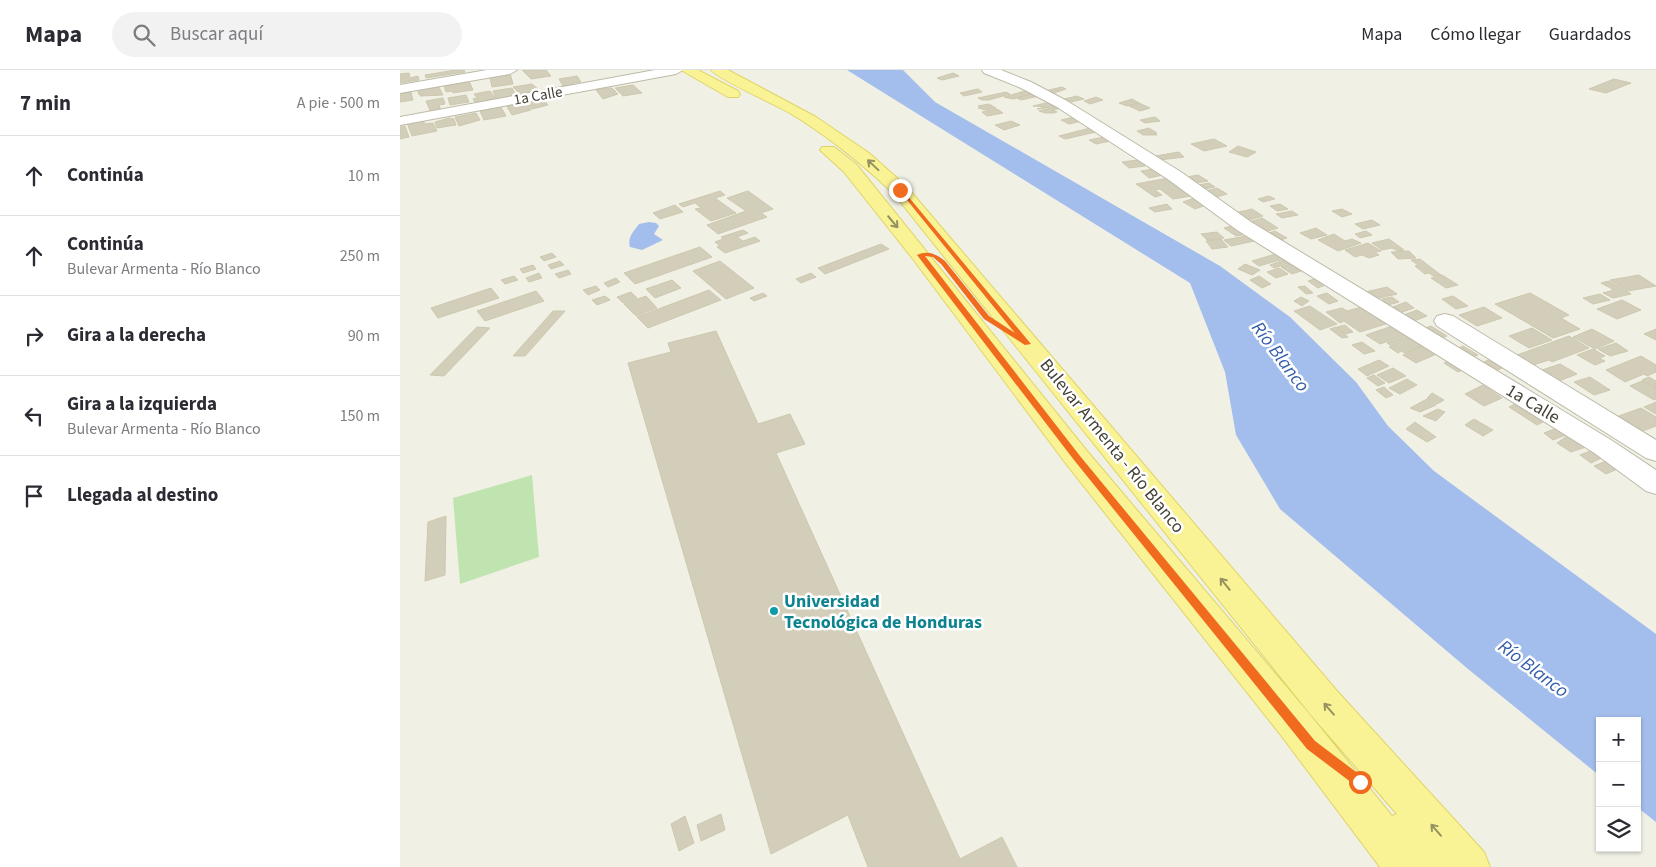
<!DOCTYPE html>
<html lang="es">
<head>
<meta charset="utf-8">
<style>
	body { margin:0; font-family:"Source Sans 3",sans-serif; background:#f2f2f3; color:#2b2b33 }
	.controls { position:absolute; right:15px; bottom:15px; display:grid; overflow:hidden; border-radius:0px; box-shadow:0 1px 4px #0004 }
	.controls button { width:45px; height:45px; display:grid; place-items:center; padding:0; border:0; border-bottom:1px solid #e1e1e2; background:#fff; color:#2b2b33; font:25px sans-serif }
	.stop { position:absolute; width:15px; height:15px; margin:-11px; border:4px solid #f06b1d; border-radius:50%; background:#fff }
	.stop.end { background:#f06b1d; border-color:#fff; box-shadow:0 1px 5px #0008 }
	.list { margin:0; padding:0; list-style:none }
	h2 { display:flex; justify-content:space-between; align-items:center; height:65px; margin:0; padding:0 20px; font-size:21px }
	h2 small { font-size:16px; font-weight:400; color:#7c7c81 }
	.list li { display:grid; grid-template-columns:32px 1fr auto; gap:15px; align-items:center; box-sizing:border-box; height:80px; padding:0 20px; border-top:1px solid #e1e1e2 }
	.list b { display:block; font-size:19px; white-space:nowrap }
	.list p { margin:0; font-size:16px; white-space:nowrap; color:#7c7c81 }
	.list em { font-size:16px; font-style:normal; color:#7c7c81 }
	.icon { flex:none; width:28px; height:28px; fill:none; stroke:currentColor; stroke-width:2; stroke-linecap:round; stroke-linejoin:round }
	.map { position:relative; flex:none; width:1256px; height:797px; overflow:hidden }
	header { display:flex; align-items:center; gap:30px; box-sizing:border-box; height:70px; padding:0 25px; background:#fff; border-bottom:1px solid #e1e1e2 }
	header strong { font-size:24px }
	nav { display:flex; gap:28px; margin-inline-start:auto; font-size:18px }
	.search { width:350px; height:45px; background:#f2f2f3; display:flex; align-items:center; gap:12px; box-sizing:border-box; padding:0 18px; border-radius:28px; color:#7c7c81; font-size:19px }
	main { display:flex }
	aside { flex:1; background:#fff }
	.map>svg:first-child { display:block }
	.green { fill:#c0e4af }
	.water { fill:#a3beec }
	.building { fill:#d2ceba; stroke:#cdc8ae }
	.lines { fill:none; stroke-linecap:round; stroke-linejoin:round }
	.minor-casing { stroke:#bcbaa8; stroke-width:2 }
	.major-casing { stroke:#ded466; stroke-width:2 }
	.minor { fill:#fff; fill-rule:evenodd }
	.major { fill:#f9f395; fill-rule:evenodd }
	.oneway { stroke:#959160 }
	.route { fill:#f06b1d }
	.culture-dot { fill:#0f9aa8; stroke:#fff; stroke-width:2 }
	.labels { text-anchor:middle; dominant-baseline:central; stroke-width:5; stroke-linejoin:round; paint-order:stroke }
	.far-street-label { font-size:15px; fill:#434135; stroke:#fff }
	.street-label { font-size:18px; fill:#434135; stroke:#fff }
	.culture-label { font-size:18px; font-weight:bold; fill:#0d838f; stroke:#fff; text-anchor:start }
	.water-label { font-size:19px; font-style:italic; fill:#335daa; stroke:#fff }
</style>
</head>
<body>
<header>
<strong>Mapa</strong>
<div class="search"><svg class="icon" aria-label="search" viewBox="0 0 24 24"><circle cx="10" cy="10" r="6"/><path d="M15 15l6 6"/></svg>Buscar aquí</div>
<nav><a>Mapa</a><a>Cómo llegar</a><a>Guardados</a></nav>
</header>
<main>
<aside>
<h2>7 min<small>A pie · 500 m</small></h2>
<ul class="list">
<li><svg class="icon" aria-label="ahead" viewBox="0 0 24 24"><path d="M12 20V5M6 11l6-6 6 6"/></svg><div><b>Continúa</b></div><em>10 m</em></li>
<li><svg class="icon" aria-label="ahead" viewBox="0 0 24 24"><path d="M12 20V5M6 11l6-6 6 6"/></svg><div><b>Continúa</b><p>Bulevar Armenta - Río Blanco</p></div><em>250 m</em></li>
<li><svg class="icon" aria-label="right" viewBox="0 0 24 24"><path d="M7 20v-9h11M14 6l5 5-5 5"/></svg><div><b>Gira a la derecha</b></div><em>90 m</em></li>
<li><svg class="icon" aria-label="left" viewBox="0 0 24 24"><path d="M17 20v-9H6M10 6l-5 5 5 5"/></svg><div><b>Gira a la izquierda</b><p>Bulevar Armenta - Río Blanco</p></div><em>150 m</em></li>
<li><svg class="icon" aria-label="arrive" viewBox="0 0 24 24"><path d="M6 21V4h12l-3 4 3 4H6"/></svg><div><b>Llegada al destino</b></div></li>
</ul>
</aside>
<div class="map">
<svg width="1256" height="797" viewBox="0 0 1256 797">
	<rect width="100%" height="100%" fill="#f1f0e5"/>
	<!-- green -->
	<polygon class="green" points="132,405 139,487 60,514 53,428"/>
	<!-- water -->
	<g class="water">
		<polygon points="447,0 503,0 535,32 820,196 890,247 956,312 988,356 1034,401 1256,564 1256,752 1237,737 1237,651 1200,651 1200,706 1068,599 880,439 836,365 825,302 790,213"/>
		<path d="M249,152L256,153L259,156L254,164L263,170L242,180L230,177C227,167 234,161 239,154Z"/>
	</g>
	<!-- building -->
	<g class="building">
		<polygon points="55,0 64,0 65,2 26,8 25,5"/>
		<polygon points="122,0 146,0 151,6 131,9"/>
		<polygon points="9,3 10,8 18,6 19,10 0,13 0,4"/>
		<polygon points="110,3 113,14 92,17 90,8"/>
		<polygon points="553,3 559,6 542,10 537,8"/>
		<polygon points="177,6 181,12 173,13 174,15 163,16 159,9"/>
		<polygon points="1214,9 1231,13 1206,23 1189,19"/>
		<polygon points="69,11 73,20 53,23 52,21 46,22 44,16"/>
		<polygon points="132,14 139,20 120,24 113,17"/>
		<polygon points="233,15 242,23 223,26 215,18"/>
		<polygon points="30,16 39,17 43,25 20,26 23,24 19,25 17,18"/>
		<polygon points="662,17 666,19 651,24 645,21"/>
		<polygon points="112,18 116,25 96,29 93,21"/>
		<polygon points="207,18 212,18 218,24 203,29 196,20"/>
		<polygon points="578,19 582,22 564,26 560,23"/>
		<polygon points="628,20 634,23 613,29 604,27"/>
		<polygon points="90,21 95,28 76,34 73,29 77,28 74,24"/>
		<polygon points="11,22 13,30 0,32 0,24"/>
		<polygon points="606,22 610,24 589,30 582,30 578,28"/>
		<polygon points="634,23 639,26 621,30 617,28"/>
		<polygon points="66,25 69,32 50,35 48,28"/>
		<polygon points="677,26 684,29 666,33 660,30"/>
		<polygon points="696,27 703,30 690,34 684,31"/>
		<polygon points="43,28 45,34 39,35 41,41 31,43 26,31"/>
		<polygon points="732,29 739,33 727,36 719,33"/>
		<polygon points="144,30 148,35 132,39 128,33"/>
		<polygon points="650,32 656,36 639,39 637,39 646,37 633,36"/>
		<polygon points="116,33 117,35 127,33 131,40 112,45 106,35"/>
		<polygon points="739,33 750,38 740,41 729,36"/>
		<polygon points="589,34 596,38 586,40 578,38 581,38 578,36"/>
		<polygon points="658,36 662,38 653,40 657,42 654,43 645,43 639,41"/>
		<polygon points="101,37 106,46 84,50 80,41"/>
		<polygon points="597,39 603,43 587,46 582,42"/>
		<polygon points="76,43 80,50 59,56 55,47"/>
		<polygon points="674,47 682,51 669,54 661,50"/>
		<polygon points="755,47 760,51 745,53 740,50"/>
		<polygon points="49,48 54,49 56,55 37,58 35,52"/>
		<polygon points="23,50 25,54 33,53 37,61 12,66 7,53"/>
		<polygon points="611,51 620,55 604,60 595,55"/>
		<polygon points="5,56 9,67 0,69 0,57"/>
		<polygon points="690,58 696,62 665,69 659,66"/>
		<polygon points="749,58 757,63 754,64 757,65 743,65 737,61"/>
		<polygon points="709,66 715,70 696,74 689,70"/>
		<polygon points="814,69 827,76 804,81 791,74"/>
		<polygon points="838,76 856,82 847,87 829,82"/>
		<polygon points="779,82 784,87 760,90 755,86"/>
		<polygon points="738,90 745,96 729,98 722,92"/>
		<polygon points="754,99 763,105 749,108 741,101"/>
		<polygon points="798,105 808,111 796,113 787,107"/>
		<polygon points="768,108 791,126 773,129 760,119 755,120 762,125 755,127 736,114"/>
		<polygon points="809,113 815,117 804,119 798,115"/>
		<polygon points="817,118 827,124 813,128 802,122"/>
		<polygon points="320,121 325,125 315,128 336,143 311,151 295,139 301,138 295,133 283,137 279,134"/>
		<polygon points="348,121 373,139 361,143 367,147 318,164 307,155 346,141 327,128"/>
		<polygon points="869,126 875,129 863,132 858,129"/>
		<polygon points="797,127 809,134 795,139 783,132"/>
		<polygon points="767,134 772,139 755,142 749,138"/>
		<polygon points="880,134 888,139 877,141 870,136"/>
		<polygon points="275,135 283,142 260,149 253,143"/>
		<polygon points="852,139 863,146 846,151 835,143"/>
		<polygon points="942,139 952,144 942,147 932,141"/>
		<polygon points="892,141 898,145 882,148 876,144"/>
		<polygon points="862,148 878,158 861,163 846,153"/>
		<polygon points="972,150 980,155 963,159 955,154"/>
		<polygon points="835,155 848,164 836,166 824,158"/>
		<polygon points="916,158 927,165 911,169 900,163"/>
		<polygon points="343,160 348,163 337,167 343,171 355,167 360,171 325,183 317,177 320,176 315,172 323,169 321,167"/>
		<polygon points="875,161 887,168 877,171 865,164"/>
		<polygon points="966,161 972,165 960,168 955,164"/>
		<polygon points="817,162 824,168 807,170 801,164"/>
		<polygon points="934,164 945,171 952,169 961,173 938,181 918,170"/>
		<polygon points="852,165 859,170 831,176 824,170"/>
		<polygon points="821,169 828,177 812,179 806,171"/>
		<polygon points="989,169 1004,180 998,181 992,178 982,180 972,173"/>
		<polygon points="968,173 981,181 975,182 979,185 969,188 962,185 955,187 945,180"/>
		<polygon points="481,174 489,179 425,204 418,198"/>
		<polygon points="300,177 312,187 235,214 224,203"/>
		<polygon points="1009,181 1016,188 998,189 991,182"/>
		<polygon points="152,183 156,187 144,191 140,187"/>
		<polygon points="879,183 887,188 859,196 852,191"/>
		<polygon points="1020,189 1041,205 1033,206 1029,203 1025,204 1015,196 1018,195 1011,190"/>
		<polygon points="884,190 889,193 874,198 870,195"/>
		<polygon points="160,191 164,195 151,199 148,195"/>
		<polygon points="320,191 354,218 326,229 293,201"/>
		<polygon points="845,194 860,200 852,205 838,199"/>
		<polygon points="890,194 901,201 892,204 881,197"/>
		<polygon points="133,195 136,199 123,203 120,199"/>
		<polygon points="879,198 888,204 876,208 867,202"/>
		<polygon points="168,200 171,204 159,208 155,204"/>
		<polygon points="139,203 142,208 129,212 126,208"/>
		<polygon points="411,203 416,207 401,213 396,209"/>
		<polygon points="1042,205 1058,215 1046,218 1031,208"/>
		<polygon points="1239,205 1256,216 1228,221 1210,210"/>
		<polygon points="114,206 118,210 105,214 101,210"/>
		<polygon points="859,206 871,214 862,218 850,210"/>
		<polygon points="920,207 930,213 918,218 908,211"/>
		<polygon points="216,208 220,212 208,217 204,213"/>
		<polygon points="272,210 281,218 255,228 246,219"/>
		<polygon points="1209,211 1231,224 1213,228 1203,223 1214,220 1201,213"/>
		<polygon points="196,216 200,220 188,225 183,220"/>
		<polygon points="905,216 913,223 906,224 898,217"/>
		<polygon points="987,217 997,224 971,230 961,223"/>
		<polygon points="91,218 99,228 38,248 31,238"/>
		<polygon points="309,220 321,230 248,258 237,247"/>
		<polygon points="136,221 144,231 85,251 77,241"/>
		<polygon points="231,222 237,228 223,233 217,227"/>
		<polygon points="363,223 367,226 354,231 350,228"/>
		<polygon points="927,223 938,231 929,234 917,226"/>
		<polygon points="1130,223 1169,245 1161,248 1180,259 1153,268 1095,234"/>
		<polygon points="1200,224 1210,230 1193,234 1183,228"/>
		<polygon points="205,226 210,230 197,235 192,230"/>
		<polygon points="246,226 257,238 236,246 224,234"/>
		<polygon points="1053,226 1068,236 1056,239 1042,229"/>
		<polygon points="901,227 909,231 902,236 894,231"/>
		<polygon points="992,227 999,232 988,235 982,229"/>
		<polygon points="1222,230 1241,240 1217,249 1197,239"/>
		<polygon points="1006,232 1014,238 994,245 985,240"/>
		<polygon points="910,236 937,254 920,260 894,241"/>
		<polygon points="965,236 989,253 960,262 944,251 940,253 926,242 942,238 947,241"/>
		<polygon points="1084,237 1102,248 1077,256 1059,245"/>
		<polygon points="1017,240 1027,246 1009,253 998,247"/>
		<polygon points="153,241 165,241 125,286 113,286"/>
		<polygon points="945,255 953,262 945,264 937,257"/>
		<polygon points="995,255 1009,264 980,274 966,265"/>
		<polygon points="1031,256 1047,266 1038,269 1023,259"/>
		<polygon points="77,257 90,258 44,306 30,305"/>
		<polygon points="936,257 948,267 942,268 930,259"/>
		<polygon points="1132,258 1152,270 1129,278 1109,266"/>
		<polygon points="1192,259 1214,271 1195,279 1173,267"/>
		<polygon points="1256,259 1256,270 1244,264"/>
		<polygon points="316,261 358,354 390,344 405,374 376,383 560,789 602,767 617,797 468,797 448,745 371,784 228,293 271,282 268,273"/>
		<polygon points="1010,265 1027,274 1005,283 1001,281 998,283 989,277 992,276 987,273"/>
		<polygon points="1169,266 1189,278 1152,292 1149,290 1133,295 1117,285"/>
		<polygon points="962,272 975,281 964,284 952,275"/>
		<polygon points="1216,273 1228,281 1210,286 1198,279"/>
		<polygon points="1027,274 1041,282 1016,293 1003,285"/>
		<polygon points="1063,276 1078,285 1069,288 1055,280"/>
		<polygon points="1193,279 1205,286 1199,288 1205,291 1195,295 1177,285"/>
		<polygon points="1096,286 1110,294 1092,303 1078,295"/>
		<polygon points="1241,286 1256,295 1256,302 1247,306 1244,304 1225,312 1206,300"/>
		<polygon points="979,290 989,296 967,306 958,299"/>
		<polygon points="1051,290 1065,299 1058,302 1044,293"/>
		<polygon points="1160,294 1177,304 1159,311 1142,300"/>
		<polygon points="993,298 1006,306 989,313 977,305"/>
		<polygon points="974,305 985,313 978,316 967,308"/>
		<polygon points="1190,307 1210,320 1194,325 1174,312"/>
		<polygon points="1249,307 1256,311 1256,318 1242,310"/>
		<polygon points="1007,309 1017,315 1000,324 989,318"/>
		<polygon points="1242,311 1256,319 1256,329 1254,330 1230,316"/>
		<polygon points="1083,315 1102,328 1084,336 1065,324"/>
		<polygon points="984,317 993,325 986,328 976,320"/>
		<polygon points="1032,323 1044,330 1037,334 1027,328"/>
		<polygon points="1027,329 1036,335 1020,342 1010,338"/>
		<polygon points="1119,332 1147,350 1137,355 1109,337"/>
		<polygon points="1256,332 1256,344 1244,337"/>
		<polygon points="1241,338 1256,347 1256,356 1240,362 1216,347"/>
		<polygon points="1038,339 1045,342 1036,351 1023,346"/>
		<polygon points="1074,349 1093,360 1083,366 1065,355"/>
		<polygon points="1015,352 1036,367 1027,372 1006,359"/>
		<polygon points="1162,356 1171,363 1153,370 1144,363"/>
		<polygon points="1171,363 1189,376 1171,382 1157,373"/>
		<polygon points="1197,378 1208,385 1191,393 1180,385"/>
		<polygon points="1211,389 1222,397 1206,404 1194,396"/>
		<polygon points="46,446 45,505 25,511 28,452"/>
		<polygon points="321,744 325,760 301,771 297,755"/>
		<polygon points="285,746 294,773 279,781 271,754"/>
	</g>
	<g class="lines">
		<defs>
			<g id="minor">
				<polygon points="87,0 117,0 110,4 0,23 0,15"/>
				<polygon points="255,0 283,0 276,4 0,55 0,47"/>
				<polygon points="582,0 601,0 631,12 667,31 781,102 851,152 1211,370 1256,400 1256,424 1246,421 1193,382 837,160 769,110 657,37 621,18 584,3"/>
				<polygon points="1045,244 1053,246 1256,370 1256,391 1246,388 1037,256 1034,251 1037,246"/>
			</g>
			<g id="major">
				<polygon points="281,0 298,0 338,21 340,24 338,27 328,27"/>
				<path d="M311,0H328L416,47L469,83L506,116L937,621L1084,782L1090,797H980L880,664L667,395L513,189L444,102L420,80L422,77H434L456,94L687,381L906,640L992,746L997,744L911,645L494,124C461,93 427,65 388,42C374,34 318,9 311,0Z"/>
			</g>
		</defs>
		<!-- minor casing -->
		<use href="#minor" class="minor-casing"/>
		<!-- major casing -->
		<use href="#major" class="major-casing"/>
		<!-- minor -->
		<use href="#minor" class="minor"/>
		<!-- major -->
		<use href="#major" class="major"/>
	</g>
	<!-- one-way arrows -->
	<defs><path id="oneway-shaft" d="M-6 0H5M1.5-3L5.5 0L1.5 3" fill="none" stroke-width="1.6" stroke-linecap="round" stroke-linejoin="round" transform="scale(1.25)"/></defs>
	<g class="oneway">
		<use href="#oneway-shaft" transform="translate(473 95) rotate(-137)"/>
		<use href="#oneway-shaft" transform="translate(493 152) rotate(50)"/>
		<use href="#oneway-shaft" transform="translate(825 514) rotate(-129)"/>
		<use href="#oneway-shaft" transform="translate(929 639) rotate(-131)"/>
		<use href="#oneway-shaft" transform="translate(1036 760) rotate(-131)"/>
	</g>
	<!-- route -->
	<path class="route" d="M498,119H502L631,274L625,275L584,249L541,194L533,187L525,186L680,386L915,671L964,708L965,712L964,716L960,718L956,716L907,679L674,390L517,185C528,180 536,184 545,191L589,246L615,263Z"/>
	<!-- markers -->
	<circle class="culture-dot" cx="374" cy="541" r="5"/>
	<g class="labels">
		<!-- far-street labels -->
		<g class="far-street-label">
			<text transform="translate(138 26) rotate(-10)">1a Calle</text>
		</g>
		<!-- street labels -->
		<g class="street-label">
			<text transform="translate(1133 334) rotate(31)">1a Calle</text>
			<text transform="translate(712 376) rotate(51)">Bulevar Armenta - Río Blanco</text>
		</g>
		<!-- culture labels -->
		<g class="culture-label">
			<text x="384" y="531">Universidad<tspan x="384" dy="21">Tecnológica de Honduras</tspan></text>
		</g>
		<!-- water labels -->
		<g class="water-label">
			<text transform="translate(880 287) rotate(53)">Río Blanco</text>
			<text transform="translate(1133 599) rotate(37)">Río Blanco</text>
		</g>
	</g>
</svg>
<div class="controls">
<button>+</button>
<button>−</button>
<button><svg class="icon" aria-label="layers" viewBox="0 0 24 24"><path d="M12 4l9 5-9 5-9-5zM3 14l9 5 9-5"/></svg></button>
</div>
<div class="stop" style="left:960px;top:712px"></div>
<div class="stop end" style="left:500px;top:120px"></div>
</div>
</main>
</body>
</html>
